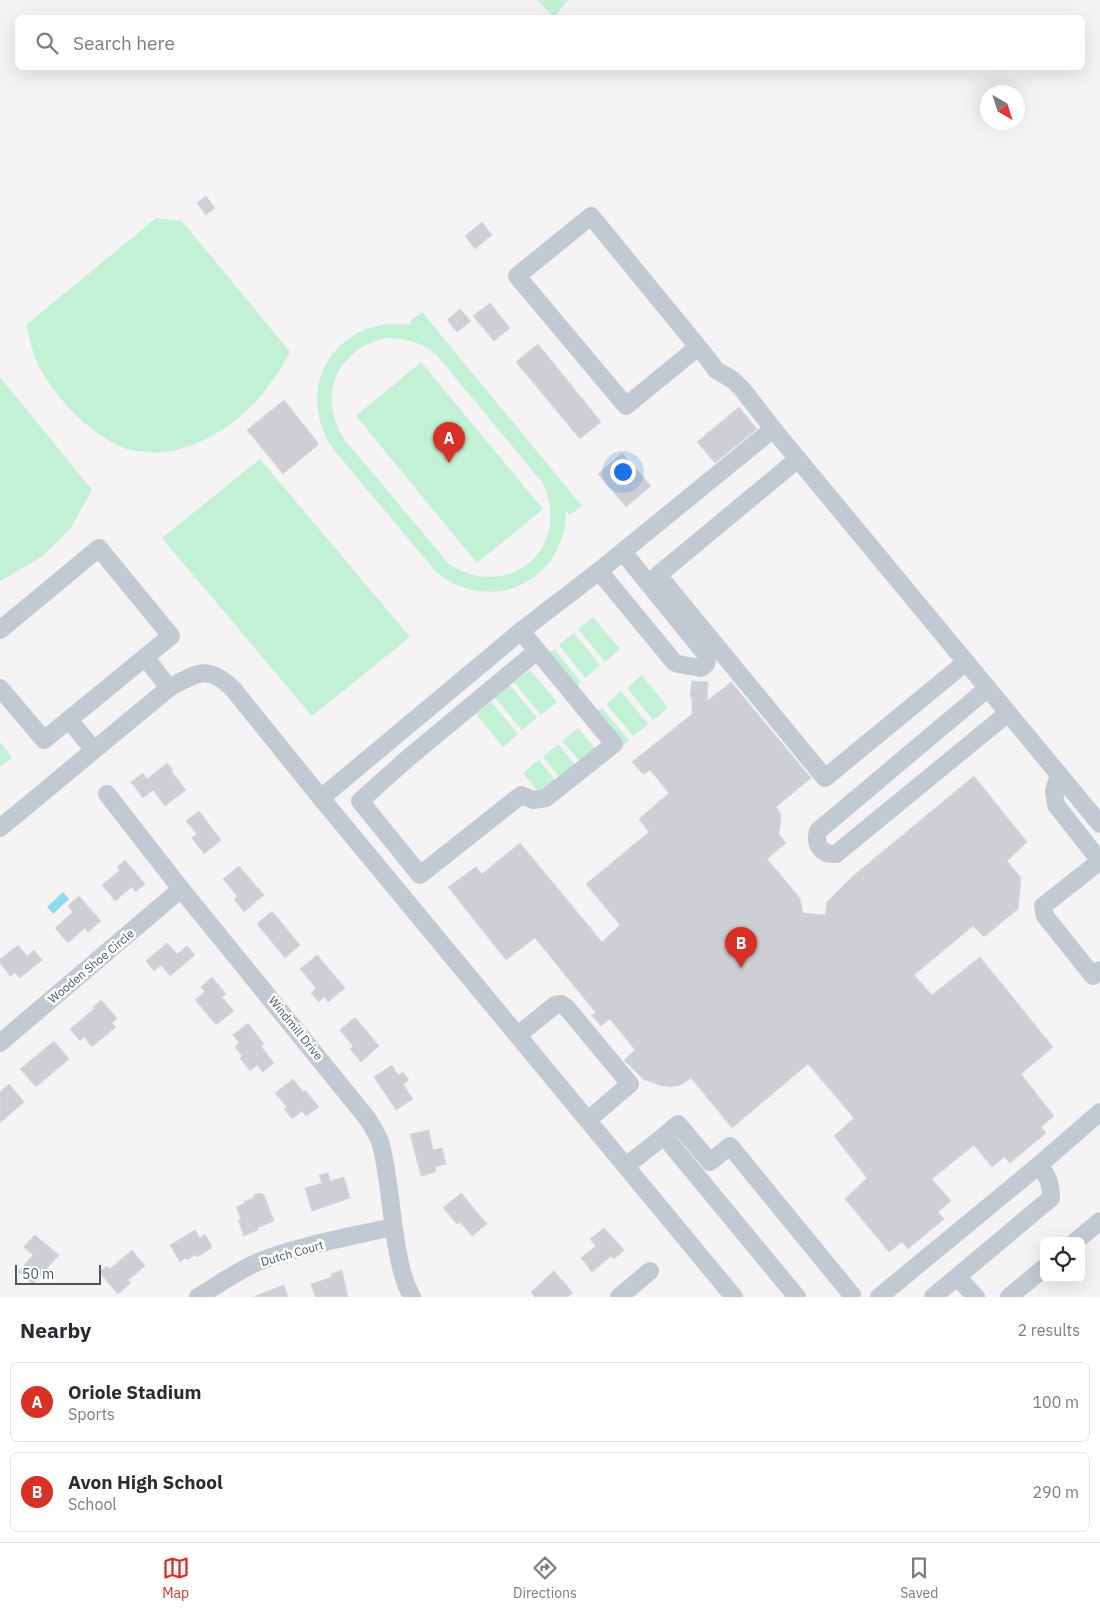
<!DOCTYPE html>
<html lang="en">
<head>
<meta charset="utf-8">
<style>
	body { margin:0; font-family:"IBM Plex Sans",sans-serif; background:#f7f7f7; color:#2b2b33 }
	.controls { position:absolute; right:15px; bottom:15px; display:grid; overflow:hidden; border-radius:8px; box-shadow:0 5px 20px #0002 }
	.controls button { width:45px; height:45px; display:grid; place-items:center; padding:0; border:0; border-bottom:1px solid #e1e1e2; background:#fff; color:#2b2b33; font:25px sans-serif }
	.compass { position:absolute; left:980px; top:85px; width:45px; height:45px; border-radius:50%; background:#fff; box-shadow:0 5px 20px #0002; rotate:141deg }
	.scale { position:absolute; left:15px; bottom:12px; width:86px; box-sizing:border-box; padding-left:5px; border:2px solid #4a5661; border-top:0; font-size:14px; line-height:18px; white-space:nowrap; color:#4a5661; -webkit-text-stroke:4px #fff; paint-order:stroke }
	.you { position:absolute; left:622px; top:471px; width:18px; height:18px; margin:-12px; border:4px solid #fff; border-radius:50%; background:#1a73e8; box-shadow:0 0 0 8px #1a73e833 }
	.badge { display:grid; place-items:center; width:32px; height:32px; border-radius:50%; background:#d93025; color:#fff; font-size:16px; font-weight:700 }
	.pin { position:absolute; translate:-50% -41px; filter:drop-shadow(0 1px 2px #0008) }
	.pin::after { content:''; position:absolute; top:26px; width:18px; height:15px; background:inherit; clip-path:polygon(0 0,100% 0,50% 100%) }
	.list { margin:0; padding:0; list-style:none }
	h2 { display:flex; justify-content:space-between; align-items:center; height:65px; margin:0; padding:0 20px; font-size:21px }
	h2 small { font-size:16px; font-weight:400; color:#7c7c81 }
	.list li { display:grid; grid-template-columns:32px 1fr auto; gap:15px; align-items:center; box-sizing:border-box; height:80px; margin:0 10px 10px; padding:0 10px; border:1px solid #e1e1e2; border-radius:8px }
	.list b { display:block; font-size:19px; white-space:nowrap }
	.list p { margin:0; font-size:16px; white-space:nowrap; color:#7c7c81 }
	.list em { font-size:16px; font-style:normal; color:#7c7c81 }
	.icon { flex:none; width:28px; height:28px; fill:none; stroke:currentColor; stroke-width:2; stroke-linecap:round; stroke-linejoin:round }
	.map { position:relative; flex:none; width:1100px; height:1297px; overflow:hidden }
	.search { position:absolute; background:#fff; box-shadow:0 5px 20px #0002; left:15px; right:15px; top:15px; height:55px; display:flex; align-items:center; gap:12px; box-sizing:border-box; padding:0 18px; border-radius:8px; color:#7c7c81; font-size:19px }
	.sheet { height:245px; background:#fff }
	nav { display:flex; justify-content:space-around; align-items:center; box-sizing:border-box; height:70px; border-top:1px solid #e1e1e2; background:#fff; font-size:14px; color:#7c7c81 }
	nav a { display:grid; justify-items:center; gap:2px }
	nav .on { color:#d93025 }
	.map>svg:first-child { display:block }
	.green { fill:#c3f1d5; fill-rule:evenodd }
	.water { fill:#90daee }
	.building { fill:#cdcfd5; stroke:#d7d9de }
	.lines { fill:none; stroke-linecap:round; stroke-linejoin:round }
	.minor { stroke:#c1cad2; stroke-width:18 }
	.labels { text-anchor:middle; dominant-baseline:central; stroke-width:5; stroke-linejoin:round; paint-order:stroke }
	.street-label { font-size:12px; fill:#4a5661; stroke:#fff }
</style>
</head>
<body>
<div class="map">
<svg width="1100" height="1297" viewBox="0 0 1100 1297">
	<rect width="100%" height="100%" fill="#f5f3f3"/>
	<!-- green -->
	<g class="green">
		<polygon points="537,0 568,0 554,17"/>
		<path d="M156,218L182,221L290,352C269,392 240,425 197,443C179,450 165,454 146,452C140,451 133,451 127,449C90,436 50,393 35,358C31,347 29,335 26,325Z"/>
		<path d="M422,312L582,506L570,515L566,511C565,581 493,616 437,573L334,450C290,387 338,313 413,325L410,321ZM386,338C405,338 420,342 435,353L542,482C574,547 509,603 449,564L344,439C317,396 336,349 386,338Z"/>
		<polygon points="421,362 543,509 477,563 356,416"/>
		<polygon points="0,377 92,490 71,528 40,558 0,581"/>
		<polygon points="260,459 410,637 312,716 162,538"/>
		<polygon points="593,617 620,649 605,662 578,629"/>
		<polygon points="574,633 600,665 585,678 559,645"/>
		<polygon points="554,649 581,682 566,694 539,662"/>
		<polygon points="530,670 557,702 541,715 514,682"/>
		<polygon points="642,675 668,708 653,720 627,688"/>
		<polygon points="510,685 537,718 522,730 495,698"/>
		<polygon points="621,691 648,724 633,736 606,704"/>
		<polygon points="491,702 518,734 503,747 476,714"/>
		<polygon points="602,708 629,740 614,753 587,720"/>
		<polygon points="578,728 605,760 590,773 562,741"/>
		<polygon points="0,742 12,757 0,767"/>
		<polygon points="558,744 585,777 570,789 543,757"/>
		<polygon points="539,760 565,793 550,805 523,773"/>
	</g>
	<!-- water -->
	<polygon class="water" points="63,892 69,899 53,914 47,907"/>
	<!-- building -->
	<g class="building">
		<polygon points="206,196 215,208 206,215 197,203"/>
		<polygon points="482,222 492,235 475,249 465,236"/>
		<polygon points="490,303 510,328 494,341 473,316"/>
		<polygon points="460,309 471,321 457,332 447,320"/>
		<polygon points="538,344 601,422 580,439 516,362"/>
		<polygon points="284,400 319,444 283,474 247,430"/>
		<polygon points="739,407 757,429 715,463 697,442"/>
		<polygon points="622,453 651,486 626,507 598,474"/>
		<polygon points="692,681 708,682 707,701 731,682 811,778 776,807 781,815 779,834 786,843 767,859 800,898 803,913 825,915 827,902 853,876 974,776 1027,842 1007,861 1021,878 1018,909 984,937 973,926 914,975 932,995 980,957 1053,1047 1021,1074 1054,1116 1041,1127 1046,1133 1010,1163 1004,1157 992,1167 974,1145 932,1179 951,1201 938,1212 944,1219 908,1249 902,1242 889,1252 845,1199 867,1178 834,1136 854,1118 808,1064 732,1128 691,1078 681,1085 670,1087 659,1085 643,1079 624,1060 635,1050 610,1019 601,1026 591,1015 596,1013 535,938 506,960 448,887 476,867 482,874 520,843 602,942 620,925 586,884 649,832 639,819 669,793 650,770 643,774 632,762 692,714 692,698 690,697"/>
		<polygon points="167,763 173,770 171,771 186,790 165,806 153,790 143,798 131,782 143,773 147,779"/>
		<polygon points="199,811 221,840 204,854 192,838 197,834 186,821"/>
		<polygon points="125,860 145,884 136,892 132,887 115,901 102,885 120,870 117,867"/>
		<polygon points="239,866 264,895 244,912 234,899 237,896 223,879"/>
		<polygon points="79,896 101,921 88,932 85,928 68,943 55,928 73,912 68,906"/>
		<polygon points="272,911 300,945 285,958 257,924"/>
		<polygon points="167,943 177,954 187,946 195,955 170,976 161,965 154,971 146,961"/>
		<polygon points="18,945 27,956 34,950 42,960 20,978 15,973 10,976 0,963 0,959"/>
		<polygon points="317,955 345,988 328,1002 324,997 319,1002 311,993 316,988 300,969"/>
		<polygon points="212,977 226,994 222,997 234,1011 216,1025 195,1000 205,992 201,987"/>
		<polygon points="101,1000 117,1018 112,1023 116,1027 92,1047 84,1037 80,1041 70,1029 94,1009 93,1007"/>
		<polygon points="355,1017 379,1046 361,1062 350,1049 353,1046 340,1030"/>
		<polygon points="248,1023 264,1044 261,1046 274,1063 263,1072 257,1065 250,1071 240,1058 242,1056 235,1047 239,1043 233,1035"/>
		<polygon points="54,1041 69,1059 36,1087 20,1069"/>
		<polygon points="392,1065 398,1075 403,1072 409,1080 403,1084 413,1099 396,1110 374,1077"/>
		<polygon points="293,1079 303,1092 305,1090 319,1107 306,1116 302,1111 292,1119 284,1109 287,1107 275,1093"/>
		<polygon points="9,1084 24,1102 0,1123 0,1092"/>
		<polygon points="429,1130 433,1150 442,1148 446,1164 435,1167 436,1172 421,1176 410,1134"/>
		<polygon points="328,1173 330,1181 344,1177 350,1198 312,1211 305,1188 322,1183 319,1175"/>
		<polygon points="260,1193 264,1195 274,1221 257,1228 258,1230 244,1236 238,1220 241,1219 236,1207 245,1203 244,1201 253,1198 255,1194"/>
		<polygon points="461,1193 487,1224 472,1236 460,1222 457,1224 443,1208"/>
		<polygon points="604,1228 624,1250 614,1259 611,1256 592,1272 581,1258 596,1246 590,1239"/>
		<polygon points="195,1230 200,1238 205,1234 212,1246 211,1246 212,1248 197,1257 195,1255 187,1260 185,1258 180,1262 170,1245"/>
		<polygon points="35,1235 59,1255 33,1284 18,1272 33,1255 24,1247"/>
		<polygon points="132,1250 145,1266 128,1280 131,1283 118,1294 99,1272 107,1266 110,1269"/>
		<polygon points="342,1270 348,1297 315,1297 311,1284 332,1277 331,1274"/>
		<polygon points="554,1271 573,1293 568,1297 535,1297 531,1292"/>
		<polygon points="284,1285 288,1297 255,1297 255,1296"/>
	</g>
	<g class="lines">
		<!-- minor -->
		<g class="minor">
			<polyline points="698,347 626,406 517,276 591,216 708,359 716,370 733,380 743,390 773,429"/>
			<polyline points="798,459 658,575 825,778 966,662"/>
			<polyline points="599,571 674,662 678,664 701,668 706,664 708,657 623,552"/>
			<polyline points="0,630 99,548 171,636 44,740 0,688"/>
			<polyline points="521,631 614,744 546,798 533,800 521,795 420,875 360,801 407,759 537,651"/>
			<polyline points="145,657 169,688"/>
			<path d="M988,688L818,831C814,845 822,855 836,854L1008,713"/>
			<polyline points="69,720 94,750"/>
			<polyline points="1059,774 1054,791 1056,805 1100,861"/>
			<path d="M107,794L181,889L367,1118C373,1127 380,1138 382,1149C390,1183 391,1219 398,1253C401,1269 404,1283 412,1297"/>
			<polyline points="321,798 521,631 599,571 773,429 1100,824"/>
			<path d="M0,828L169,688C197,673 207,664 233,689L321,798L734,1297"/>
			<polyline points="1100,861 1043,906 1045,916 1093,976 1100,970"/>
			<polyline points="518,1035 555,1005 561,1004 566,1007 630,1084 588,1120"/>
			<polyline points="0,1043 181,889"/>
			<polyline points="664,1136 678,1124 710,1162 730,1146 852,1295 850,1297"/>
			<polyline points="1039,1165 1100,1112"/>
			<polyline points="626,1166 664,1136 797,1297"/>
			<polyline points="1076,1241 1100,1221"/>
			<polyline points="957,1277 976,1297"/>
			<path d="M198,1297C218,1285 237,1271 258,1262C300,1245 349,1237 393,1227"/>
			<polyline points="619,1297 650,1271"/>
			<path d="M879,1297L1039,1165C1048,1176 1051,1184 1051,1198L933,1297"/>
			<polyline points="1009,1297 1044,1268"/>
		</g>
	</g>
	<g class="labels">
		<!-- street labels -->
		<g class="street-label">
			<text transform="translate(91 966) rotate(-40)">Wooden Shoe Circle</text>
			<text transform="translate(296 1028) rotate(51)">Windmill Drive</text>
			<text transform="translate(292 1253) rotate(-16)">Dutch Court</text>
		</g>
	</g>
</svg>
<div class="controls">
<button><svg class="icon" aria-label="locate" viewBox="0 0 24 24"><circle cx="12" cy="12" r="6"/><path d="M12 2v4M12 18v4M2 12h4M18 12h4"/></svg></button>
</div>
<svg class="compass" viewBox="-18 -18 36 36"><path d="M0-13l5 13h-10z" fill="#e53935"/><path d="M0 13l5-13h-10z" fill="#7c7c81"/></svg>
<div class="scale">50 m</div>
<div class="you"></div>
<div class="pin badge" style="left:449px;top:463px">A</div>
<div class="pin badge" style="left:741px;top:968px">B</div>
<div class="search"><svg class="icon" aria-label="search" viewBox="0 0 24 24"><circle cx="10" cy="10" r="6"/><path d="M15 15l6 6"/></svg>Search here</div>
</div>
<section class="sheet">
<h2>Nearby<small>2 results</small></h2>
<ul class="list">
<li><span class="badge">A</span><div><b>Oriole Stadium</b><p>Sports</p></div><em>100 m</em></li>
<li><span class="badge">B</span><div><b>Avon High School</b><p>School</p></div><em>290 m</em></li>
</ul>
</section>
<nav>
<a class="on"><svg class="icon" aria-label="map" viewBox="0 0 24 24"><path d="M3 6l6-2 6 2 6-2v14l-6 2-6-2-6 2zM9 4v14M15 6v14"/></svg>Map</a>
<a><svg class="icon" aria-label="directions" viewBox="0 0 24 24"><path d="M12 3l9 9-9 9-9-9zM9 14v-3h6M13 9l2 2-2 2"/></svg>Directions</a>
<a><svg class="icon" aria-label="saved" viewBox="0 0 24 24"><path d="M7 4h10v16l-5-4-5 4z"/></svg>Saved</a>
</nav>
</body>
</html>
